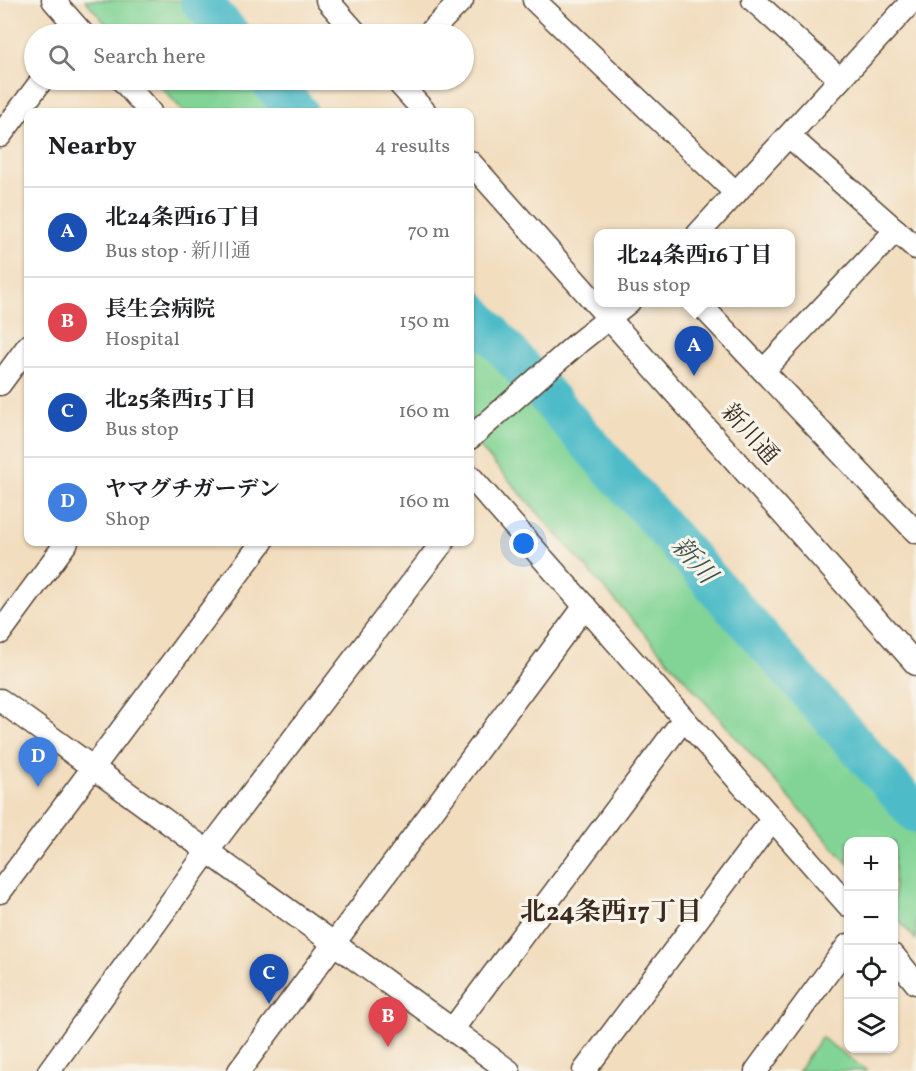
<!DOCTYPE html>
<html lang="en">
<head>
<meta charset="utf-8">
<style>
	body { margin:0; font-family:Vollkorn,"Noto Serif JP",serif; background:#f6f6f6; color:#202124 }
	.controls { position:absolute; right:18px; bottom:18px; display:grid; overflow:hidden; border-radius:12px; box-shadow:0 2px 4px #0004 }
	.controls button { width:54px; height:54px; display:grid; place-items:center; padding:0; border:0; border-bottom:2px solid #e0e0e0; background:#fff; color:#202124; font:30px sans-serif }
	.you { position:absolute; left:524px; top:544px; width:21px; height:21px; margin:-15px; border:4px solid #fff; border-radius:50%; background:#1a73e8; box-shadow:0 0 0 9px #1a73e833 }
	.badge { display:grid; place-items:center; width:39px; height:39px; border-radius:50%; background:#7c3aed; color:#fff; font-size:20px; font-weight:700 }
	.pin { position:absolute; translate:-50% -50px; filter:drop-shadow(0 2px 3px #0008) }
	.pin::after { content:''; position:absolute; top:32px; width:21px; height:18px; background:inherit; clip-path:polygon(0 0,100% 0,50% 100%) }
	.popup { position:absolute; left:594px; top:229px; width:201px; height:78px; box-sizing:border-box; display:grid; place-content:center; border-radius:12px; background:#fff; filter:drop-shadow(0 2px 4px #0005); font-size:20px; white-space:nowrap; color:#757577 }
	.popup b { font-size:22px; color:#202124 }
	.popup::after { content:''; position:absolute; left:50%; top:100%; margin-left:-12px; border:12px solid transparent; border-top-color:#fff }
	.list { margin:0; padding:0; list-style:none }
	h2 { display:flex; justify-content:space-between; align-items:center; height:78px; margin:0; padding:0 24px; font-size:26px }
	h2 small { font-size:20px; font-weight:400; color:#757577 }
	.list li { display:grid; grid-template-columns:39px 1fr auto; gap:18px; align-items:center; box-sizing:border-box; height:90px; padding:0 24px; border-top:2px solid #e0e0e0 }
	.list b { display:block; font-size:22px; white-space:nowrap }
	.list p { margin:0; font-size:20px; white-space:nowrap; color:#757577 }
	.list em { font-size:20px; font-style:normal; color:#757577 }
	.icon { flex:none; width:33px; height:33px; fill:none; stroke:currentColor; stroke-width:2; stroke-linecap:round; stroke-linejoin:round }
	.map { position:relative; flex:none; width:916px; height:1071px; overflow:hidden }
	.search { position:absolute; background:#fff; box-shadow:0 2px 4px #0004; left:24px; top:24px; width:450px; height:66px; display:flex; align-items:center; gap:15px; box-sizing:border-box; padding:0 21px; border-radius:33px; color:#757577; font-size:22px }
	.panel { position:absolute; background:#fff; box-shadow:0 2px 4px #0004; left:24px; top:108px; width:450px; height:438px; border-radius:12px }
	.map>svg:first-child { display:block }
	.green { fill:#81d495; stroke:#5e7f5a; stroke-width:1.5 }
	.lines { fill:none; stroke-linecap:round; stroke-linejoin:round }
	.river { stroke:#4ebcc8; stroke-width:40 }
	.minor-casing { stroke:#564536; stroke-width:25 }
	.minor { stroke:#fff; stroke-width:22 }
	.labels { text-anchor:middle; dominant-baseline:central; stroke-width:6; stroke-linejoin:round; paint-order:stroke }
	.street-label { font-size:24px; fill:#3b2a1e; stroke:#f7f3e8 }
	.water-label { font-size:26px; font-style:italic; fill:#415651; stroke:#f7f3e8 }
	.neighbourhood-label { font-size:26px; font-weight:bold; fill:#3b2a1e; stroke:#f7f3e8 }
</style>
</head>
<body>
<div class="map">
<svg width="916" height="1071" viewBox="0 0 916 1071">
	<rect width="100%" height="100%" fill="#f7f3e8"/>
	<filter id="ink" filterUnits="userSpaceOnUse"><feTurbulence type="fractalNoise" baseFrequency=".0167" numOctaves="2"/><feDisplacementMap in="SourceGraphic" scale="12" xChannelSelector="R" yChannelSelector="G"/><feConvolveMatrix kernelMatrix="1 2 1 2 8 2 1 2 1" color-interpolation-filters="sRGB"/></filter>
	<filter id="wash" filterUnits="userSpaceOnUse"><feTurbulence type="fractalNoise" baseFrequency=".008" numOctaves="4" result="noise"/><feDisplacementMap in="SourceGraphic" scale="24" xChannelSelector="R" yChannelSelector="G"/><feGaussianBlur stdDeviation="1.35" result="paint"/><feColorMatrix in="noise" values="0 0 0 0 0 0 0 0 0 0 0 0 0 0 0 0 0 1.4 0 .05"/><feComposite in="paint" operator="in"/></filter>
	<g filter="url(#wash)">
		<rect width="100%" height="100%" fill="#f2ddbe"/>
		<!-- green -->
		<g class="green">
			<polygon points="85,0 184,0 215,34 115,34"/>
			<polygon points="155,80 255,80 284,112 184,112"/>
			<polygon points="470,323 916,831 916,940 894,915 894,842 848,842 848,864 470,436"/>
			<polygon points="821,1037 867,1071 798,1071"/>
		</g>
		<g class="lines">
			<!-- river -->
			<g class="river">
				<polyline points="200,0 230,34"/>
				<polyline points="269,80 298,112"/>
				<polyline points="470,309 916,813"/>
			</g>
		</g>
	</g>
	<g filter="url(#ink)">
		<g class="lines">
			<defs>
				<g id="minor">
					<polyline points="53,0 83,34"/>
					<polyline points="327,0 357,34"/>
					<polyline points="534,0 736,193"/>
					<polyline points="753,0 840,79"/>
					<polyline points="428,34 462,0"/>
					<polyline points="122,80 150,112"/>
					<polyline points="396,80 425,112"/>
					<polyline points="0,136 42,80"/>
					<polyline points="789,136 916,248"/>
					<polyline points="470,162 916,664"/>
					<polyline points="698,234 913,0"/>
					<polyline points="698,302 916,532"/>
					<polyline points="764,370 896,230"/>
					<polyline points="0,384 28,346"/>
					<polyline points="470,438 579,342 629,302"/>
					<polyline points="470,476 848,905"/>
					<polyline points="0,633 67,542"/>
					<polyline points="0,700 509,1071"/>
					<polyline points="0,892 262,542"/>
					<polyline points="894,956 916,983"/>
					<polyline points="452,1030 683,720"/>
					<polyline points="49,1071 207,852 443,542"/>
					<polyline points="239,1071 585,606"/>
					<polyline points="584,1071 772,820"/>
					<polyline points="756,1071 848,945"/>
				</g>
			</defs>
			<!-- minor casing -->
			<use href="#minor" class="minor-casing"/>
			<!-- minor -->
			<use href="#minor" class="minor"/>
		</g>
	</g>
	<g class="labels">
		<!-- street labels -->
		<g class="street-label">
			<text transform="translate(749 435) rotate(48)">新川通</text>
		</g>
		<!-- water labels -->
		<g class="water-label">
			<text transform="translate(693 561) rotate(48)">新川</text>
		</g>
		<!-- neighbourhood labels -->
		<g class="neighbourhood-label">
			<text x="611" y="913">北24条西17丁目</text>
		</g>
	</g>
</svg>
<div class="controls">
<button>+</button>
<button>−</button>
<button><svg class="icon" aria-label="locate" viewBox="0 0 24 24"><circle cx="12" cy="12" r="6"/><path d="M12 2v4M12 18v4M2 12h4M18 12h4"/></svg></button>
<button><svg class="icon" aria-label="layers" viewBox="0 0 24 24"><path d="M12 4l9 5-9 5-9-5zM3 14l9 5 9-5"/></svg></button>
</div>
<div class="you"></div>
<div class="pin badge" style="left:694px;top:376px;background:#1a4fb4">A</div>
<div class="popup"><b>北24条西16丁目</b>Bus stop</div>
<div class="pin badge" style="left:388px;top:1047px;background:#e0444e">B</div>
<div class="pin badge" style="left:269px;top:1004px;background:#1a4fb4">C</div>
<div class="pin badge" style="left:38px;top:787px;background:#3f7fe0">D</div>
<div class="search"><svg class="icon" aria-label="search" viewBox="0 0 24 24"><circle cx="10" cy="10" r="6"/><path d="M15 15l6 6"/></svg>Search here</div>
<section class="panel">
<h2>Nearby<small>4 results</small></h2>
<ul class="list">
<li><span class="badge" style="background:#1a4fb4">A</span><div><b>北24条西16丁目</b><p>Bus stop · 新川通</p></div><em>70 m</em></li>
<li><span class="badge" style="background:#e0444e">B</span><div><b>長生会病院</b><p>Hospital</p></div><em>150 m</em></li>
<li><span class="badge" style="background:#1a4fb4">C</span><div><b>北25条西15丁目</b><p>Bus stop</p></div><em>160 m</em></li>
<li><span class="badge" style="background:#3f7fe0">D</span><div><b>ヤマグチガーデン</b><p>Shop</p></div><em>160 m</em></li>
</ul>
</section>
</div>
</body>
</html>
